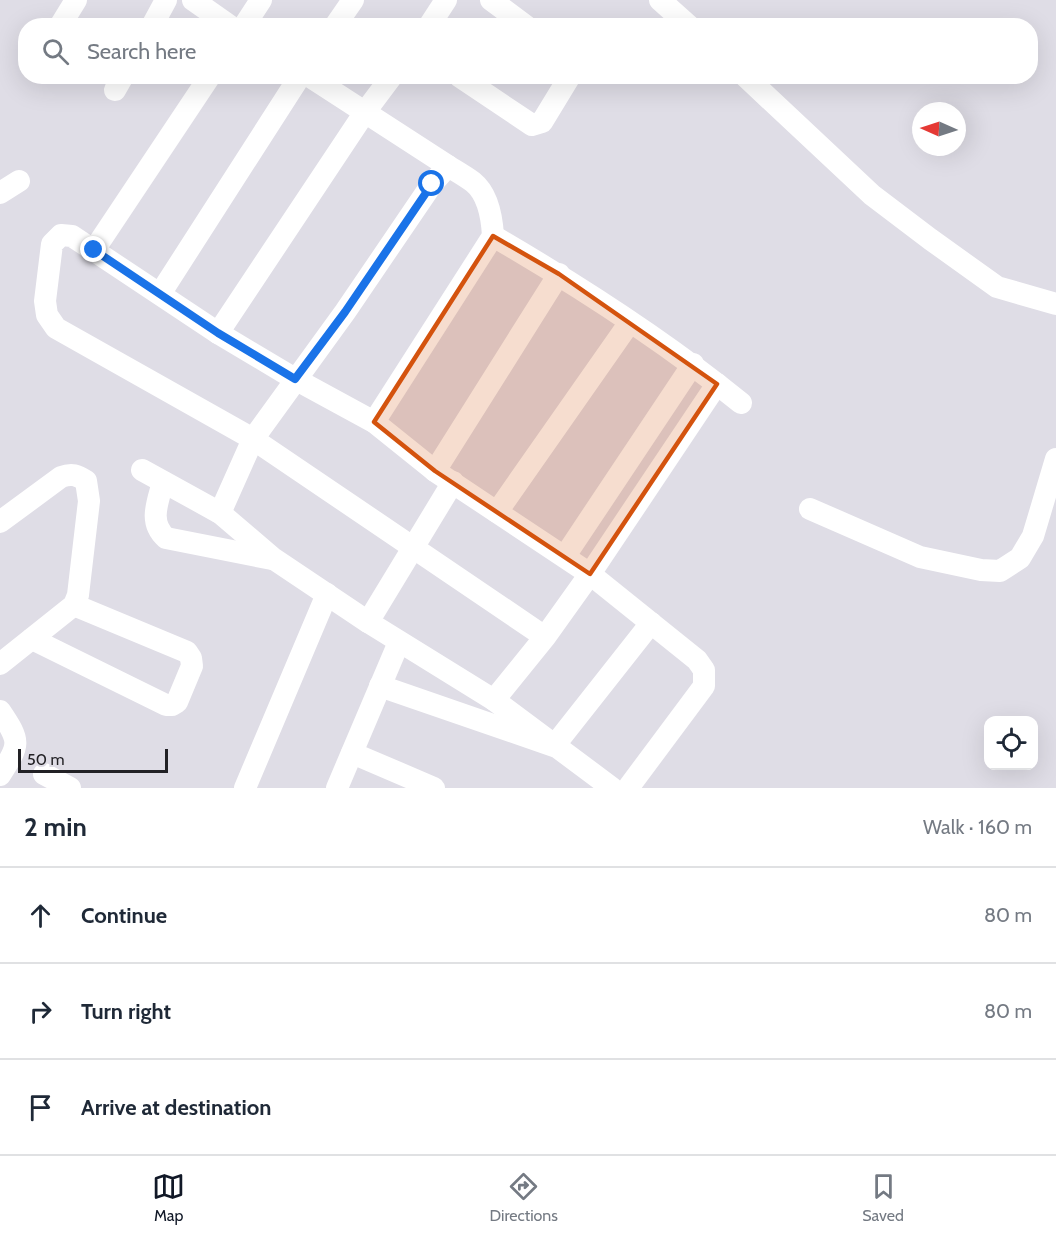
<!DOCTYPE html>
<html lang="en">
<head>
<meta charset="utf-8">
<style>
	body { margin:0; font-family:Cabin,sans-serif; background:#f6f6f7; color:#1f2937 }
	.controls { position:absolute; right:18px; bottom:18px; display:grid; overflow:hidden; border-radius:12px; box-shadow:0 6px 24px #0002 }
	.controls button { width:54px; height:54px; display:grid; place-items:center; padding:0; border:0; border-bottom:2px solid #e0e1e3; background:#fff; color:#1f2937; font:30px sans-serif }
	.compass { position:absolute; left:912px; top:102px; width:54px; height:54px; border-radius:50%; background:#fff; box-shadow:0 6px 24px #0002; rotate:273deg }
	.scale { position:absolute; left:18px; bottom:15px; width:150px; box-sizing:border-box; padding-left:6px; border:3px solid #222125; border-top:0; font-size:16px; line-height:21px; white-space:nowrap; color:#222125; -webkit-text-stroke:4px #dfdde6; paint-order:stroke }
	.stop { position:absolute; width:18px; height:18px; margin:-14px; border:4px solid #1a73e8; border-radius:50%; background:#fff }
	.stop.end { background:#1a73e8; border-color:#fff; box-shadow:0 2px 6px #0008 }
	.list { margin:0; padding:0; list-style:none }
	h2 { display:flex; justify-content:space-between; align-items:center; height:78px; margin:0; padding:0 24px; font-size:26px }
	h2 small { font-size:20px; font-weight:400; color:#747a83 }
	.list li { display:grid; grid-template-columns:39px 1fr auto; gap:18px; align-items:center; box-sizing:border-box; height:96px; padding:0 24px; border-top:2px solid #e0e1e3 }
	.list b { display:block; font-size:22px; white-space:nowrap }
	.list em { font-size:20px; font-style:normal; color:#747a83 }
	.icon { flex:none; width:33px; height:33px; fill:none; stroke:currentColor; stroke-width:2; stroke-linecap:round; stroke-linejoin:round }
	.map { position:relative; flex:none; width:1056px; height:788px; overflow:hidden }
	.search { position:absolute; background:#fff; box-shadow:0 6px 24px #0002; left:18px; right:18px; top:18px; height:66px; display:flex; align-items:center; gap:15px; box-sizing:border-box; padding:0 21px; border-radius:24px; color:#747a83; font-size:22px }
	.sheet { height:366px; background:#fff }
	nav { display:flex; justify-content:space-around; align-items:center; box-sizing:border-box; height:84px; border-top:2px solid #e0e1e3; background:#fff; font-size:16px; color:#747a83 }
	nav a { display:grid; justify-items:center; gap:3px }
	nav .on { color:#111827 }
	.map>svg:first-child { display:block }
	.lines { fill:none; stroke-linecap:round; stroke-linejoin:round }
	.minor { stroke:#fff; stroke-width:22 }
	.route { stroke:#1a73e8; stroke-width:8 }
	.marked { fill:#d4530e; fill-opacity:0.2; stroke:#d4530e; stroke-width:4.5; stroke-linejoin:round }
</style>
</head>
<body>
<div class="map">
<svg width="1056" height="788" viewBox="0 0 1056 788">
	<rect width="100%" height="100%" fill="#dfdde6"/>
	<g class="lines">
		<!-- minor -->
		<g class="minor">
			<polyline points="193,0 230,26"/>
			<polyline points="491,0 526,26"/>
			<polyline points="660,0 689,26"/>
			<polyline points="60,26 76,0"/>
			<polyline points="152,26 166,0"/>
			<polyline points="244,26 261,0"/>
			<polyline points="335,26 353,0"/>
			<polyline points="429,26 446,0"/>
			<polyline points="459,76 532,125 542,122 570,76"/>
			<polyline points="745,76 872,195 930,239 997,287 1056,304"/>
			<polyline points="115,90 123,76"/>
			<polyline points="0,193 19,181"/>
			<path d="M493,236C579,286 663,340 741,403"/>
			<polyline points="94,250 210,76"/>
			<polyline points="160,294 300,76"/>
			<polyline points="218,333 365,112 392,76"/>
			<path d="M374,422L493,236C492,218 488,194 473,182C465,176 456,171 448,166"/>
			<polyline points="142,470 220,513 274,559 368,622 494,700 545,637 590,574 435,471 374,422 295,379 218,333 72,236 61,235 52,244 45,301 47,315 56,328 253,439 545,637"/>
			<polyline points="435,471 559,274"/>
			<path d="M163,482C158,502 148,522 166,538L272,559"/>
			<polyline points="810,509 920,557 981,570 1000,571 1020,558 1033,536 1056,459"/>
			<polyline points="497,512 630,322"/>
			<polyline points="220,513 253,439 345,312 432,184 448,166 309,76"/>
			<path d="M0,522L61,477C72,473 77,475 86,481L89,501L78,595L74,605L0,664"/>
			<polyline points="565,556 693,364"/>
			<polyline points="368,622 453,482"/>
			<polyline points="32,639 166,705 172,705 177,702 192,666 191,658 187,652 74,605"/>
			<polyline points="380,686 554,746 651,623"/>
			<polyline points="494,700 612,788"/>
			<path d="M0,711C21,742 20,744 0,775"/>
			<polyline points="352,753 434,788"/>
			<polyline points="44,774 70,788"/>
			<polyline points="245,788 327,594"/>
			<polyline points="337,788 399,642"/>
			<polyline points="628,788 704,686 704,670 697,660 590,574 717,384"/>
		</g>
	</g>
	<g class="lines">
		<!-- route -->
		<polyline class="route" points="94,250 218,333 295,379 345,312 432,184"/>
	</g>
	<!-- marked area -->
	<path class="marked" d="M493,236L559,274L717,384L590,574L435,471L374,422Z"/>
</svg>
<div class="controls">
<button><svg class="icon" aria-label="locate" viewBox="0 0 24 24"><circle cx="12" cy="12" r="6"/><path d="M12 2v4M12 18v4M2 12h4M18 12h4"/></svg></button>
</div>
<svg class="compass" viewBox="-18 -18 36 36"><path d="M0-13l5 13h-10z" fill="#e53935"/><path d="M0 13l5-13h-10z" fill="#747a83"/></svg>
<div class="scale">50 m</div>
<div class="stop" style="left:432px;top:184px"></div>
<div class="stop end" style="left:94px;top:250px"></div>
<div class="search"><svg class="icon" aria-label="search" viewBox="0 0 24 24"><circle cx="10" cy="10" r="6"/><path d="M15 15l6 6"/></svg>Search here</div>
</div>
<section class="sheet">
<h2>2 min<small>Walk · 160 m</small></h2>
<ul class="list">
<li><svg class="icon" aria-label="ahead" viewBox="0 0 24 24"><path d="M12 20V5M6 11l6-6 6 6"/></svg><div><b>Continue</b></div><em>80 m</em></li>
<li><svg class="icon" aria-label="right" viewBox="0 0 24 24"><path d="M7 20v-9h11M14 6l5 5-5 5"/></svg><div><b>Turn right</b></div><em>80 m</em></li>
<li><svg class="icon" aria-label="arrive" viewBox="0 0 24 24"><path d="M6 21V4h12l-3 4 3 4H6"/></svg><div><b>Arrive at destination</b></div></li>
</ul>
</section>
<nav>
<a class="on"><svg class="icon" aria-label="map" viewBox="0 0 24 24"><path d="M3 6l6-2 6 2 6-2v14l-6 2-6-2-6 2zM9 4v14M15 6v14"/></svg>Map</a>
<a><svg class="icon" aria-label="directions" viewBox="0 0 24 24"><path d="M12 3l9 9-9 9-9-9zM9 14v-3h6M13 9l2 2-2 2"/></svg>Directions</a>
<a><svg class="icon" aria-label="saved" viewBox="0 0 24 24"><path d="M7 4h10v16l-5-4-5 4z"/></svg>Saved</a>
</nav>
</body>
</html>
